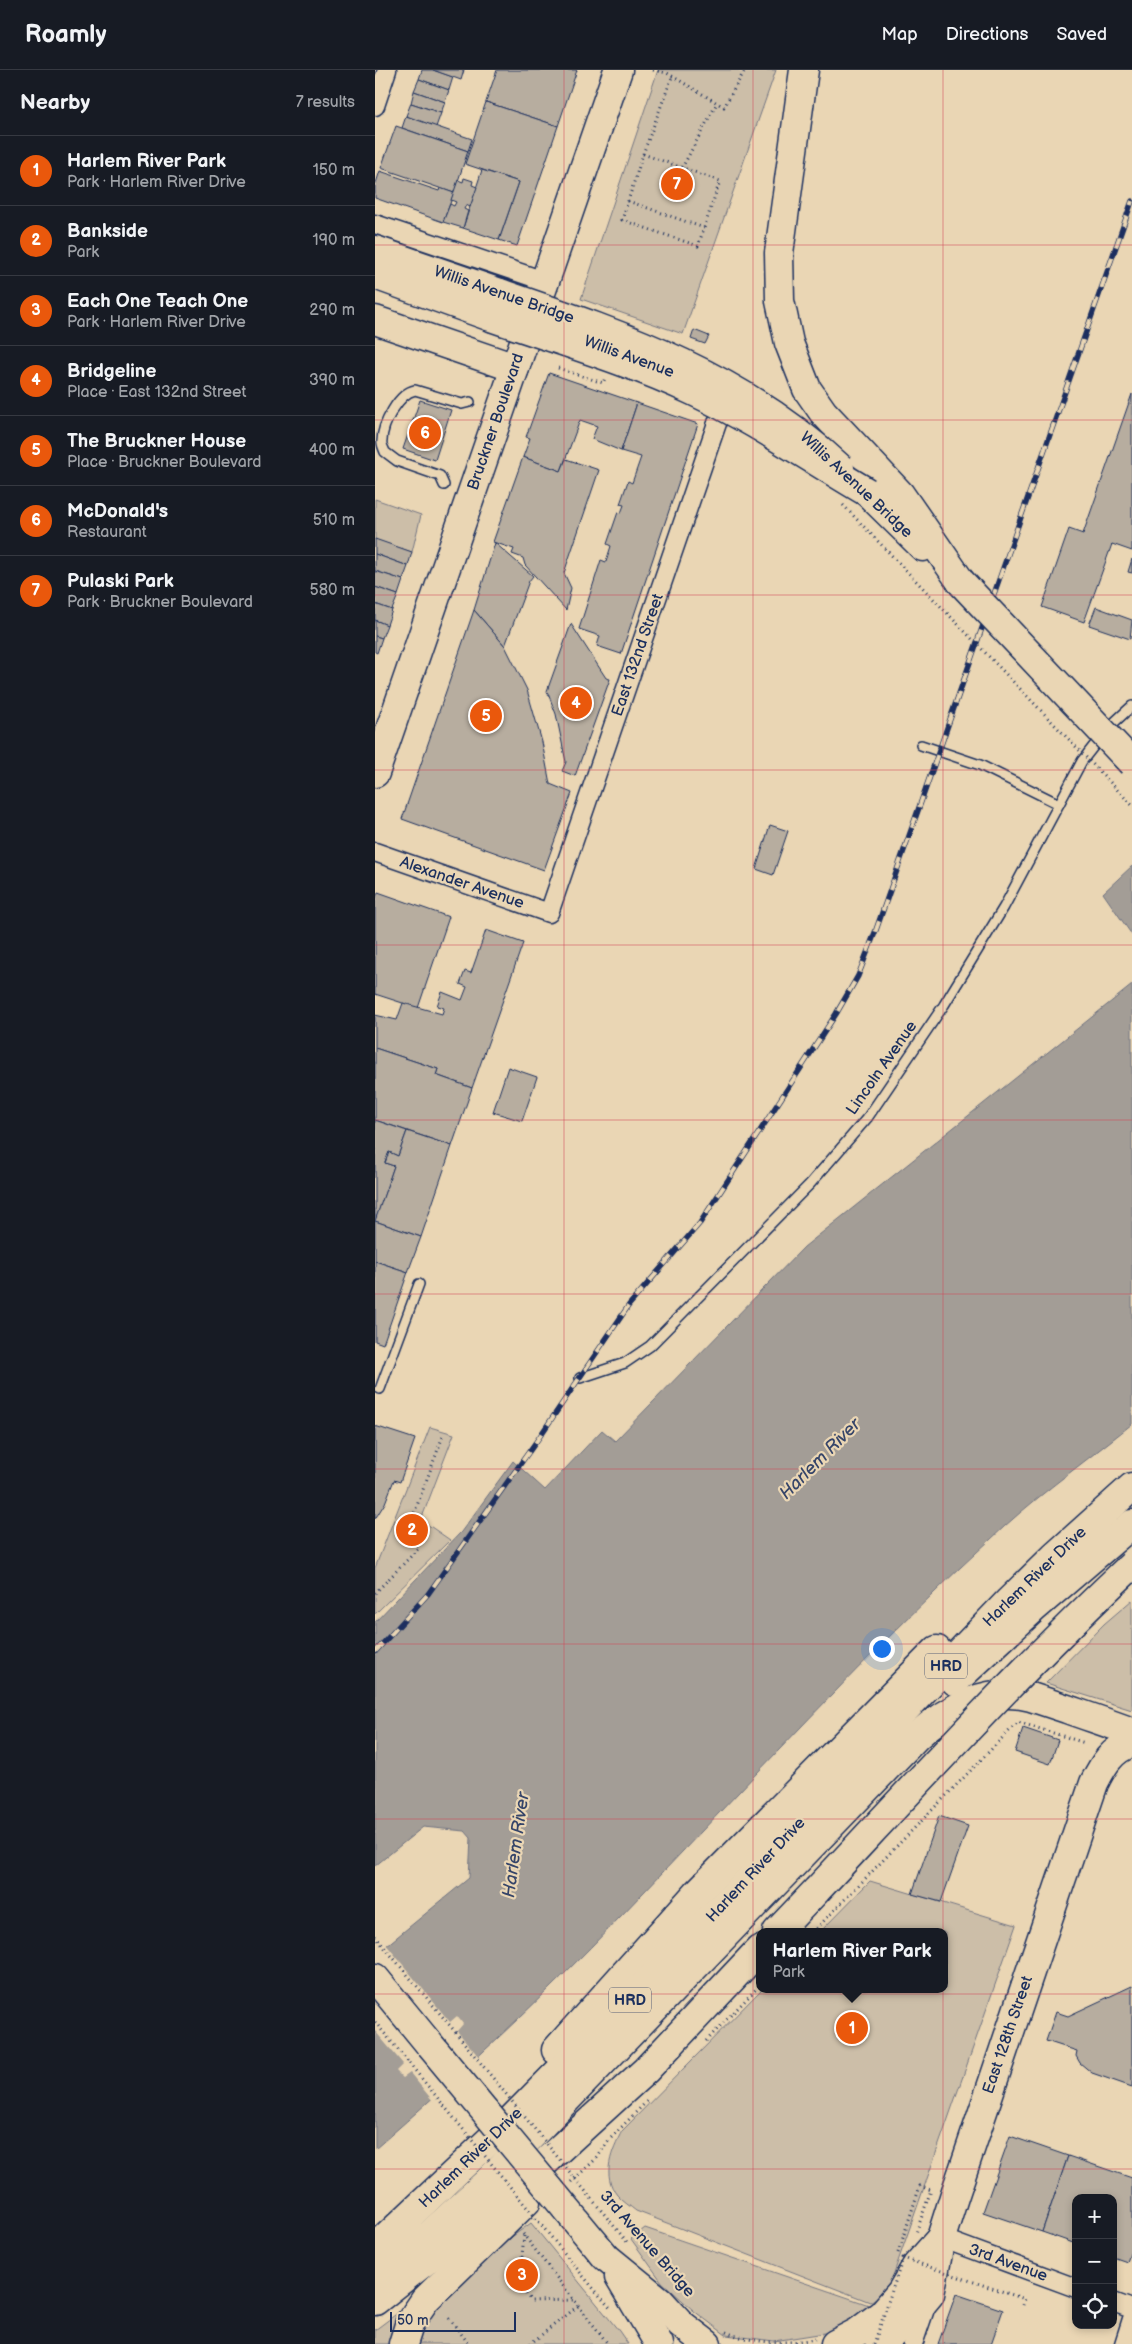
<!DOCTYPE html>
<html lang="en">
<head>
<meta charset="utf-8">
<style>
	body { margin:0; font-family:"Balsamiq Sans",sans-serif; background:#242831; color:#f1f3f6 }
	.controls { position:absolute; right:15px; bottom:15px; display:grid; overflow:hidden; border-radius:10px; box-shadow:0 2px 8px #0003 }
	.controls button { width:45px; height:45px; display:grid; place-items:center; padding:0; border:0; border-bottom:1px solid #363941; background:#171b24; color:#f1f3f6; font:25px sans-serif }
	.scale { position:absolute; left:15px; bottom:12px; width:126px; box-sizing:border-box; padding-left:5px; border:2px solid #1b2f5e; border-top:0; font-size:14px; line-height:18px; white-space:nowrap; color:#1b2f5e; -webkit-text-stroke:4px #ead6b4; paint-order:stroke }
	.you { position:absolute; left:506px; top:1578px; width:18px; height:18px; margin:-12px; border:4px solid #fff; border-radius:50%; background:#1a73e8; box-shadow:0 0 0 8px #1a73e833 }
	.badge { display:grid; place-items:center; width:32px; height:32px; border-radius:50%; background:#ea580c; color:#fff; font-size:16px; font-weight:700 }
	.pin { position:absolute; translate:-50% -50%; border:2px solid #fff; box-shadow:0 1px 5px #0006 }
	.popup { position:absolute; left:381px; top:1858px; width:192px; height:65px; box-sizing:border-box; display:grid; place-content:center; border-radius:10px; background:#171b24; filter:drop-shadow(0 1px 4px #0005); font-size:16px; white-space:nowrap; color:#9ea1a6 }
	.popup b { font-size:19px; color:#f1f3f6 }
	.popup::after { content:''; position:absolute; left:50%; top:100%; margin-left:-10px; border:10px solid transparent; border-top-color:#171b24 }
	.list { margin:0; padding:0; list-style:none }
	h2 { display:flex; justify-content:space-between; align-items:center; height:65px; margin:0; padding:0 20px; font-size:21px }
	h2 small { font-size:16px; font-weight:400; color:#9ea1a6 }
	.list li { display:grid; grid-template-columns:32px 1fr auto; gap:15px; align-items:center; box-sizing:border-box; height:70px; padding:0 20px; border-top:1px solid #363941 }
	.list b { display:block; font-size:19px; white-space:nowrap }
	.list p { margin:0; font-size:16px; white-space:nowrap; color:#9ea1a6 }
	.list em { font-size:16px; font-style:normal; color:#9ea1a6 }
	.icon { flex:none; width:28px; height:28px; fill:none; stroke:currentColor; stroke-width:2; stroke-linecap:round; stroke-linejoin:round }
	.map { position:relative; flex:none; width:757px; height:2274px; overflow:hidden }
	header { display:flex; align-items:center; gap:30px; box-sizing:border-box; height:70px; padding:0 25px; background:#171b24; border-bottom:1px solid #363941 }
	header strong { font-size:24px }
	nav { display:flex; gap:28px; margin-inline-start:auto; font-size:18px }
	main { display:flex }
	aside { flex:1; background:#171b24 }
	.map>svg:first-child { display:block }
	.green { fill:#ccbea8; stroke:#747683 }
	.water { fill:#a39d96; stroke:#6d7180 }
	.pier { fill:#ead6b4 }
	.building { fill:#b7ad9f; stroke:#1b2f5e }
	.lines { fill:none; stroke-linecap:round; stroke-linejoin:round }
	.lane-casing { stroke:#1b2f5e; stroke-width:12 }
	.street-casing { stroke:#1b2f5e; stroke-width:21 }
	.primary-casing { stroke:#1b2f5e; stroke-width:31 }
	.highway-casing { stroke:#1b2f5e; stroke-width:31 }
	.path { stroke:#1b2f5e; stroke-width:3; stroke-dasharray:1 4; stroke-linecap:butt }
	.lane { stroke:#ead6b4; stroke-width:9 }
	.street { stroke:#ead6b4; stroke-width:18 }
	.primary { stroke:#ead6b4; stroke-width:28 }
	.highway { stroke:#ead6b4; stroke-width:28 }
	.rail-casing { stroke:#1b2f5e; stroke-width:5.5 }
	.rail { stroke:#ead6b4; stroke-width:4; stroke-dasharray:11; stroke-linecap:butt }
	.primary-bridge-casing { stroke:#1b2f5e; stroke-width:31; stroke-linecap:butt }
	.highway-bridge-casing { stroke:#1b2f5e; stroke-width:31; stroke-linecap:butt }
	.path-bridge { stroke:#1b2f5e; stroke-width:3; stroke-dasharray:1 4; stroke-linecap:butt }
	.primary-bridge { stroke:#ead6b4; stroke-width:28 }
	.highway-bridge { stroke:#ead6b4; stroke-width:28 }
	.grid { fill:none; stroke:#d1495b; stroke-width:1; stroke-opacity:0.55 }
	.labels { text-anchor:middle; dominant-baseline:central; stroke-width:4.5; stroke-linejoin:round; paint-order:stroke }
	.shield { fill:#ead6b4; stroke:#596178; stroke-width:1 }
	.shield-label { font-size:15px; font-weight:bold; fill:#1b2f5e }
	.street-label { font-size:16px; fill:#1b2f5e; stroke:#ead6b4 }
	.water-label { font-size:18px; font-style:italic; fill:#364569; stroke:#ead6b4 }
</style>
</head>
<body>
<header>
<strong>Roamly</strong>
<nav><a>Map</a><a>Directions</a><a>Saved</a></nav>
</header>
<main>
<aside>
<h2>Nearby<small>7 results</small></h2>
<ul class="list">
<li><span class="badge">1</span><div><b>Harlem River Park</b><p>Park · Harlem River Drive</p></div><em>150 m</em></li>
<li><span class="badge">2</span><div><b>Bankside</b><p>Park</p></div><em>190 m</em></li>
<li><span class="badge">3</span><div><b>Each One Teach One</b><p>Park · Harlem River Drive</p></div><em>290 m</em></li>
<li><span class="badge">4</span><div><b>Bridgeline</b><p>Place · East 132nd Street</p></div><em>390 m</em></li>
<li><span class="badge">5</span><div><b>The Bruckner House</b><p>Place · Bruckner Boulevard</p></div><em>400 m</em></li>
<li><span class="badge">6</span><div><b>McDonald's</b><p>Restaurant</p></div><em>510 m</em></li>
<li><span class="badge">7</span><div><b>Pulaski Park</b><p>Park · Bruckner Boulevard</p></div><em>580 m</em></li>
</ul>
</aside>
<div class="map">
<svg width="757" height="2274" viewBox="0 0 757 2274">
	<rect width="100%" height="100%" fill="#ead6b4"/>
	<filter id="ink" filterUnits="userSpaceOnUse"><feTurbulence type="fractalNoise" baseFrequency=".02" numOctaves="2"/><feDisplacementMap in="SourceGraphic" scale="10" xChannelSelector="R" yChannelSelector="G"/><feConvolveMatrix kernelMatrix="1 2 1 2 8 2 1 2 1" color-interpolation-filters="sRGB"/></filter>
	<g filter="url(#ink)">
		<!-- green -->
		<g class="green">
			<polygon points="283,0 401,0 308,264 206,229"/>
			<polygon points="0,429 46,445 37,482 0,470"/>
			<polygon points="55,1357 79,1364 46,1450 75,1470 0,1544 0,1498"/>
			<polygon points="757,1530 757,1640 671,1613 729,1554"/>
			<path d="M495,1811L641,1855L513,2220L495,2232L261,2141C255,2136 247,2131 242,2125C226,2105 237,2080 247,2061L387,1919H570V1862H445Z"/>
			<polygon points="156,2153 244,2261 253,2274 40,2274 52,2245 138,2166"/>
			<polygon points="270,2158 497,2236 462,2261 399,2271 351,2265 319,2241 287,2212 256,2169"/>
			<polygon points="28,2239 18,2274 0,2274 0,2260"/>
		</g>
		<!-- water -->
		<g class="water">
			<polygon points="757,796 757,865 728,823"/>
			<path d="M757,915V1354C715,1388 670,1420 630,1456C495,1579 372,1715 245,1847C168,1928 85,2005 0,2079V1885L94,1808L96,1768L90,1761L48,1757L0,1796V1552L86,1462L138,1391L170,1420L227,1360L240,1371L429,1177Z"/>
		</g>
		<!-- pier -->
		<polygon class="pier" points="10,1873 75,1952 82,1946 88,1954 82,1961 105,1988 58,2031 35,2003 28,2008 21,2001 28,1994 0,1961 0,1881"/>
		<!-- building -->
		<g class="building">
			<polygon points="47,0 58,0 78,7 74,20 44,9"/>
			<polygon points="58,0 89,0 86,10"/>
			<polygon points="122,0 202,0 183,56 111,32"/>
			<polygon points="44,9 74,20 70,32 39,21"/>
			<polygon points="39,21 70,32 66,43 36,33"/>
			<polygon points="111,32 183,56 142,176 124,170 144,112 90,94"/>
			<polygon points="36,33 66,43 61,57 31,46"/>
			<polygon points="31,46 97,69 93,81 27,58"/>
			<polygon points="21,56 93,81 79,123 6,98"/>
			<polygon points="107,100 144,112 124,170 88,158"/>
			<polygon points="5,101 64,121 65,118 79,123 68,152 0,128 0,116"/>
			<polygon points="89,108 98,111 97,115 102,117 95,137 91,135 89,139 93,141 88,158 68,152 75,134 79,136 81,132 76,130 83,110 88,112"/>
			<polygon points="319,260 334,266 330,274 316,269"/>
			<polygon points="174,303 262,333 246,381 217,369 222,356 205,350 186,401 148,387 155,368 151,367"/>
			<polygon points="757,324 757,481 737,474 709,552 667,537 694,459 708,464"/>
			<polygon points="45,330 76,340 60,390 28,379"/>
			<polygon points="262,333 323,354 246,584 222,576 225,566 204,559 226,490 231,492 236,476 232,474 243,442 246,443 249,435 245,434 253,411 257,413 266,387 246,381"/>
			<polygon points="148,387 186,401 191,389 224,400 189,503 196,518 191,540 150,495 148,488 137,484 139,479 118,472"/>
			<polygon points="0,469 37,482 33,496 0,484"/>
			<polygon points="120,473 158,506 154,511 130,576 99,540"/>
			<polygon points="0,484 33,496 28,510 0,501"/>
			<polygon points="757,489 757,503 753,502"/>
			<polygon points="0,501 28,510 23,525 0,517"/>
			<polygon points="0,517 23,525 17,540 0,534"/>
			<polygon points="0,534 17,540 12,555 0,550"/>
			<polygon points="721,537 757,550 755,569 714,555"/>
			<polygon points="99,540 130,576 152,620 167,672 175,714 197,723 169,800 27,749"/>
			<polygon points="0,550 12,555 7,568 0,566"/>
			<polygon points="196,554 231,608 235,609 200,706 187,701 191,692 181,644 172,621"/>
			<polygon points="0,566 7,568 2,583 0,582"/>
			<polygon points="395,755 413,761 398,805 381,799"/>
			<polygon points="3,822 74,847 43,938 0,924 0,831"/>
			<polygon points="111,860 148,873 97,1018 61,1005 63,999 0,978 0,945 22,950 28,933 67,944 69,938 62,936 67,922 87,930 92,917 85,914 90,901 96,903"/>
			<polygon points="0,978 63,999 61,1005 97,1018 77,1076 0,1050"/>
			<polygon points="133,997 162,1007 147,1051 118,1042"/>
			<polygon points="0,1050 32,1061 23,1086 14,1082 10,1093 19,1096 0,1152"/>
			<polygon points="32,1061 77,1076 46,1167 0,1151 19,1096 10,1093 14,1082 23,1086"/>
			<polygon points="0,1151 46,1167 33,1202 0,1191"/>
			<polygon points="0,1191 33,1202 8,1274 0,1271"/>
			<polygon points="0,1356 40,1369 25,1412 19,1410 10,1433 0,1449"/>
			<polygon points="648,1658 683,1670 675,1694 640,1682"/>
			<polygon points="564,1746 593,1756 566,1832 537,1824"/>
			<polygon points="757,1916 757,2017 717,2003 705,1993 701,1986 702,1981 671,1971 681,1942 693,1946"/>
			<polygon points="635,2066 693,2086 667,2162 608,2142"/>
			<polygon points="693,2086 757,2108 757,2178 752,2192 738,2187 738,2128 701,2128 701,2174 667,2162"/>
			<polygon points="581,2224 628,2240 616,2274 563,2274"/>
		</g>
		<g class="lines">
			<defs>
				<g id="lane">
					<path d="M69,415L65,406L22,391L10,382C9,379 6,374 7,371C7,354 24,323 40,320L87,334L95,332"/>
					<polyline points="546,675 605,695 684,734"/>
					<polyline points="205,1308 250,1293 275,1276 435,1114 493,1047 569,935 629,837 707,691 732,659 757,636"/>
					<polyline points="5,1319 44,1214"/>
				</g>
				<g id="street">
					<polyline points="0,36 12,0"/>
					<polyline points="0,154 169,211"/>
					<polyline points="0,782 174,843 351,327"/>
					<polyline points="566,2168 701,2218"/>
					<polyline points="738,2232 757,2239"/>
					<polyline points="538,2274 550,2239"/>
					<polyline points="749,2274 757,2249"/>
				</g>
				<g id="primary">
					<polyline points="429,0 404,183 405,231 414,273 432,319 448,342 525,424 586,512"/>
					<polyline points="0,180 125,223"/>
					<polyline points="0,250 140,298"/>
					<polyline points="492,422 548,477"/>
					<polyline points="0,703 243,0"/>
					<polyline points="0,1908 55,1975"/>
					<polyline points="231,2187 285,2231 306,2254 332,2274"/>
					<polyline points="244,2207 284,2274"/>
					<polyline points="460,2274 483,2262 507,2244 526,2222 542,2195 565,2169"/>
					<path d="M505,2274L531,2253L555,2224L566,2168L579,2127L719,1713C728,1695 737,1679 757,1673"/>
				</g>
				<g id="highway">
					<polyline points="0,205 116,247"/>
					<polyline points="580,1611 658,1539 757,1454"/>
					<polyline points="402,1862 442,1820"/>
					<polyline points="181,1980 322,1823 562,1580"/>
					<polyline points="0,2178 134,2052 376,1807 478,1694 634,1531 679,1487 757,1417"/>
					<path d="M0,2208L54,2165L113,2111L542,1666C573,1638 613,1616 656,1627C668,1631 680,1635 692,1639C714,1647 736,1654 757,1662"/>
					<polyline points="0,2231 134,2125 271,2000 384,1880"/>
					<polyline points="28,2274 35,2252 50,2230 151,2132"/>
				</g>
			</defs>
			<!-- lane casing -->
			<use href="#lane" class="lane-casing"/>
			<!-- street casing -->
			<use href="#street" class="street-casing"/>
			<!-- primary casing -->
			<use href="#primary" class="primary-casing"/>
			<!-- highway casing -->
			<use href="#highway" class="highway-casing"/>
			<!-- path -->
			<g class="path">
				<polyline points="278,0 292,3 349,37 370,0"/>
				<polygon points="268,84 345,111 323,176 247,150"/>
				<polyline points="268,84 297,7"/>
				<polyline points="307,98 342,33"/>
				<polyline points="253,131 329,158"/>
				<polyline points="183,298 228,313 230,308"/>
				<polyline points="0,1523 44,1478 31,1465 68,1366"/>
				<polyline points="438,1862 643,1652 710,1673"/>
				<polyline points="0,1866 77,1958"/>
				<polyline points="0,1952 34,1993"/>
				<polyline points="331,1971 384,1916"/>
				<polyline points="196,2112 222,2088 234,2070 274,2029"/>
				<polyline points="148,2164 233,2274"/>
				<polyline points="149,2166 144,2215 156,2231 198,2230"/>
				<polyline points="523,2183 545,2116 556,2120 541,2163"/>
				<polyline points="208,2206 235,2238"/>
				<polyline points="584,2207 650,2229 648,2235"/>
				<polyline points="74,2248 94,2274"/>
				<path d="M351,2262C379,2274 411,2274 440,2269"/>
				<polyline points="155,2274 203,2236"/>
			</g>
			<!-- lane -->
			<use href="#lane" class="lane"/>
			<!-- street -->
			<use href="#street" class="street"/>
			<!-- primary -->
			<use href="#primary" class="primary"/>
			<!-- highway -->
			<use href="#highway" class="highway"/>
			<defs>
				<polyline id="rail" points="0,1582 53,1524 163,1369 254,1235 325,1153 461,944 483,906 501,860 757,131"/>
			</defs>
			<!-- rail casing -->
			<use href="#rail" class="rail-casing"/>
			<!-- rail -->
			<use href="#rail" class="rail"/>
			<defs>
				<g id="primary-bridge">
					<path d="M125,223C250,266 366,305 465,398"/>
					<polyline points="586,512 757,693"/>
					<polyline points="55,1975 231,2187"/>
				</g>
				<g id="highway-bridge">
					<path d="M116,247C182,270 255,291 318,321C379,350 434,388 492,422"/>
					<path d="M442,1820C545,1710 647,1598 757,1495"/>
				</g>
			</defs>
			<!-- primary-bridge casing -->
			<use href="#primary-bridge" class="primary-bridge-casing"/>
			<!-- highway-bridge casing -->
			<use href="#highway-bridge" class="highway-bridge-casing"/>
			<!-- path-bridge -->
			<g class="path-bridge">
				<polyline points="468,435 757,735"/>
				<polyline points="77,1958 252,2172"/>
				<polyline points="34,1993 208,2206"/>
				<polyline points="499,2274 528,2188 584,2207"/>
			</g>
			<!-- primary-bridge -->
			<use href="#primary-bridge" class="primary-bridge"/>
			<!-- highway-bridge -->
			<use href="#highway-bridge" class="highway-bridge"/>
		</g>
	</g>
	<!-- grid -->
	<path class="grid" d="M189,0V2274M378,0V2274M568,0V2274M0,175H757M0,350H757M0,525H757M0,700H757M0,875H757M0,1050H757M0,1224H757M0,1399H757M0,1574H757M0,1749H757M0,1924H757M0,2099H757"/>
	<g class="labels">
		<!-- shield labels -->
		<g class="shield">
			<rect x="550" y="1583.5" width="42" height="25" rx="4"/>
			<rect x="234" y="1917.5" width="42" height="25" rx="4"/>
		</g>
		<g class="shield-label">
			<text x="571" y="1596">HRD</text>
			<text x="255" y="1930">HRD</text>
		</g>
		<!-- street labels -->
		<g class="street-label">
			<text transform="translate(129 225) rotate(19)">Willis Avenue Bridge</text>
			<text transform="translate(254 287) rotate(20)">Willis Avenue</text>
			<text transform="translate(121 352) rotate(-71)">Bruckner Boulevard</text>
			<text transform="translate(481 415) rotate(43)">Willis Avenue Bridge</text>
			<text transform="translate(263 585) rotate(-71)">East 132nd Street</text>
			<text transform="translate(87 813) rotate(19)">Alexander Avenue</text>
			<text transform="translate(507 998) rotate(-55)">Lincoln Avenue</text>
			<text transform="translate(660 1507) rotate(-44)">Harlem River Drive</text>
			<text transform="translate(381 1800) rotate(-47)">Harlem River Drive</text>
			<text transform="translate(633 1965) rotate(-71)">East 128th Street</text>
			<text transform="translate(96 2088) rotate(-44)">Harlem River Drive</text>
			<text transform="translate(272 2174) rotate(49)">3rd Avenue Bridge</text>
			<text transform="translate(633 2193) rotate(20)">3rd Avenue</text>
		</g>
		<!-- water labels -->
		<g class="water-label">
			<text transform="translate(445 1389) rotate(-45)">Harlem River</text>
			<text transform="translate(141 1775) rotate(-82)">Harlem River</text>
		</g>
	</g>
</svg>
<div class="controls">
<button>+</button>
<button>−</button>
<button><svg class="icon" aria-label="locate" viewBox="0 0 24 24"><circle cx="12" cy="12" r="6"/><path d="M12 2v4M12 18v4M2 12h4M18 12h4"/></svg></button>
</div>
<div class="scale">50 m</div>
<div class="you"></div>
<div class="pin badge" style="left:477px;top:1958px">1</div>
<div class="popup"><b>Harlem River Park</b>Park</div>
<div class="pin badge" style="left:37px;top:1460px">2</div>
<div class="pin badge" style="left:147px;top:2205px">3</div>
<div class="pin badge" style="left:201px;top:633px">4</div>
<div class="pin badge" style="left:111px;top:646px">5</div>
<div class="pin badge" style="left:50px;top:363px">6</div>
<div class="pin badge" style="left:302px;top:114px">7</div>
</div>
</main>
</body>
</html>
